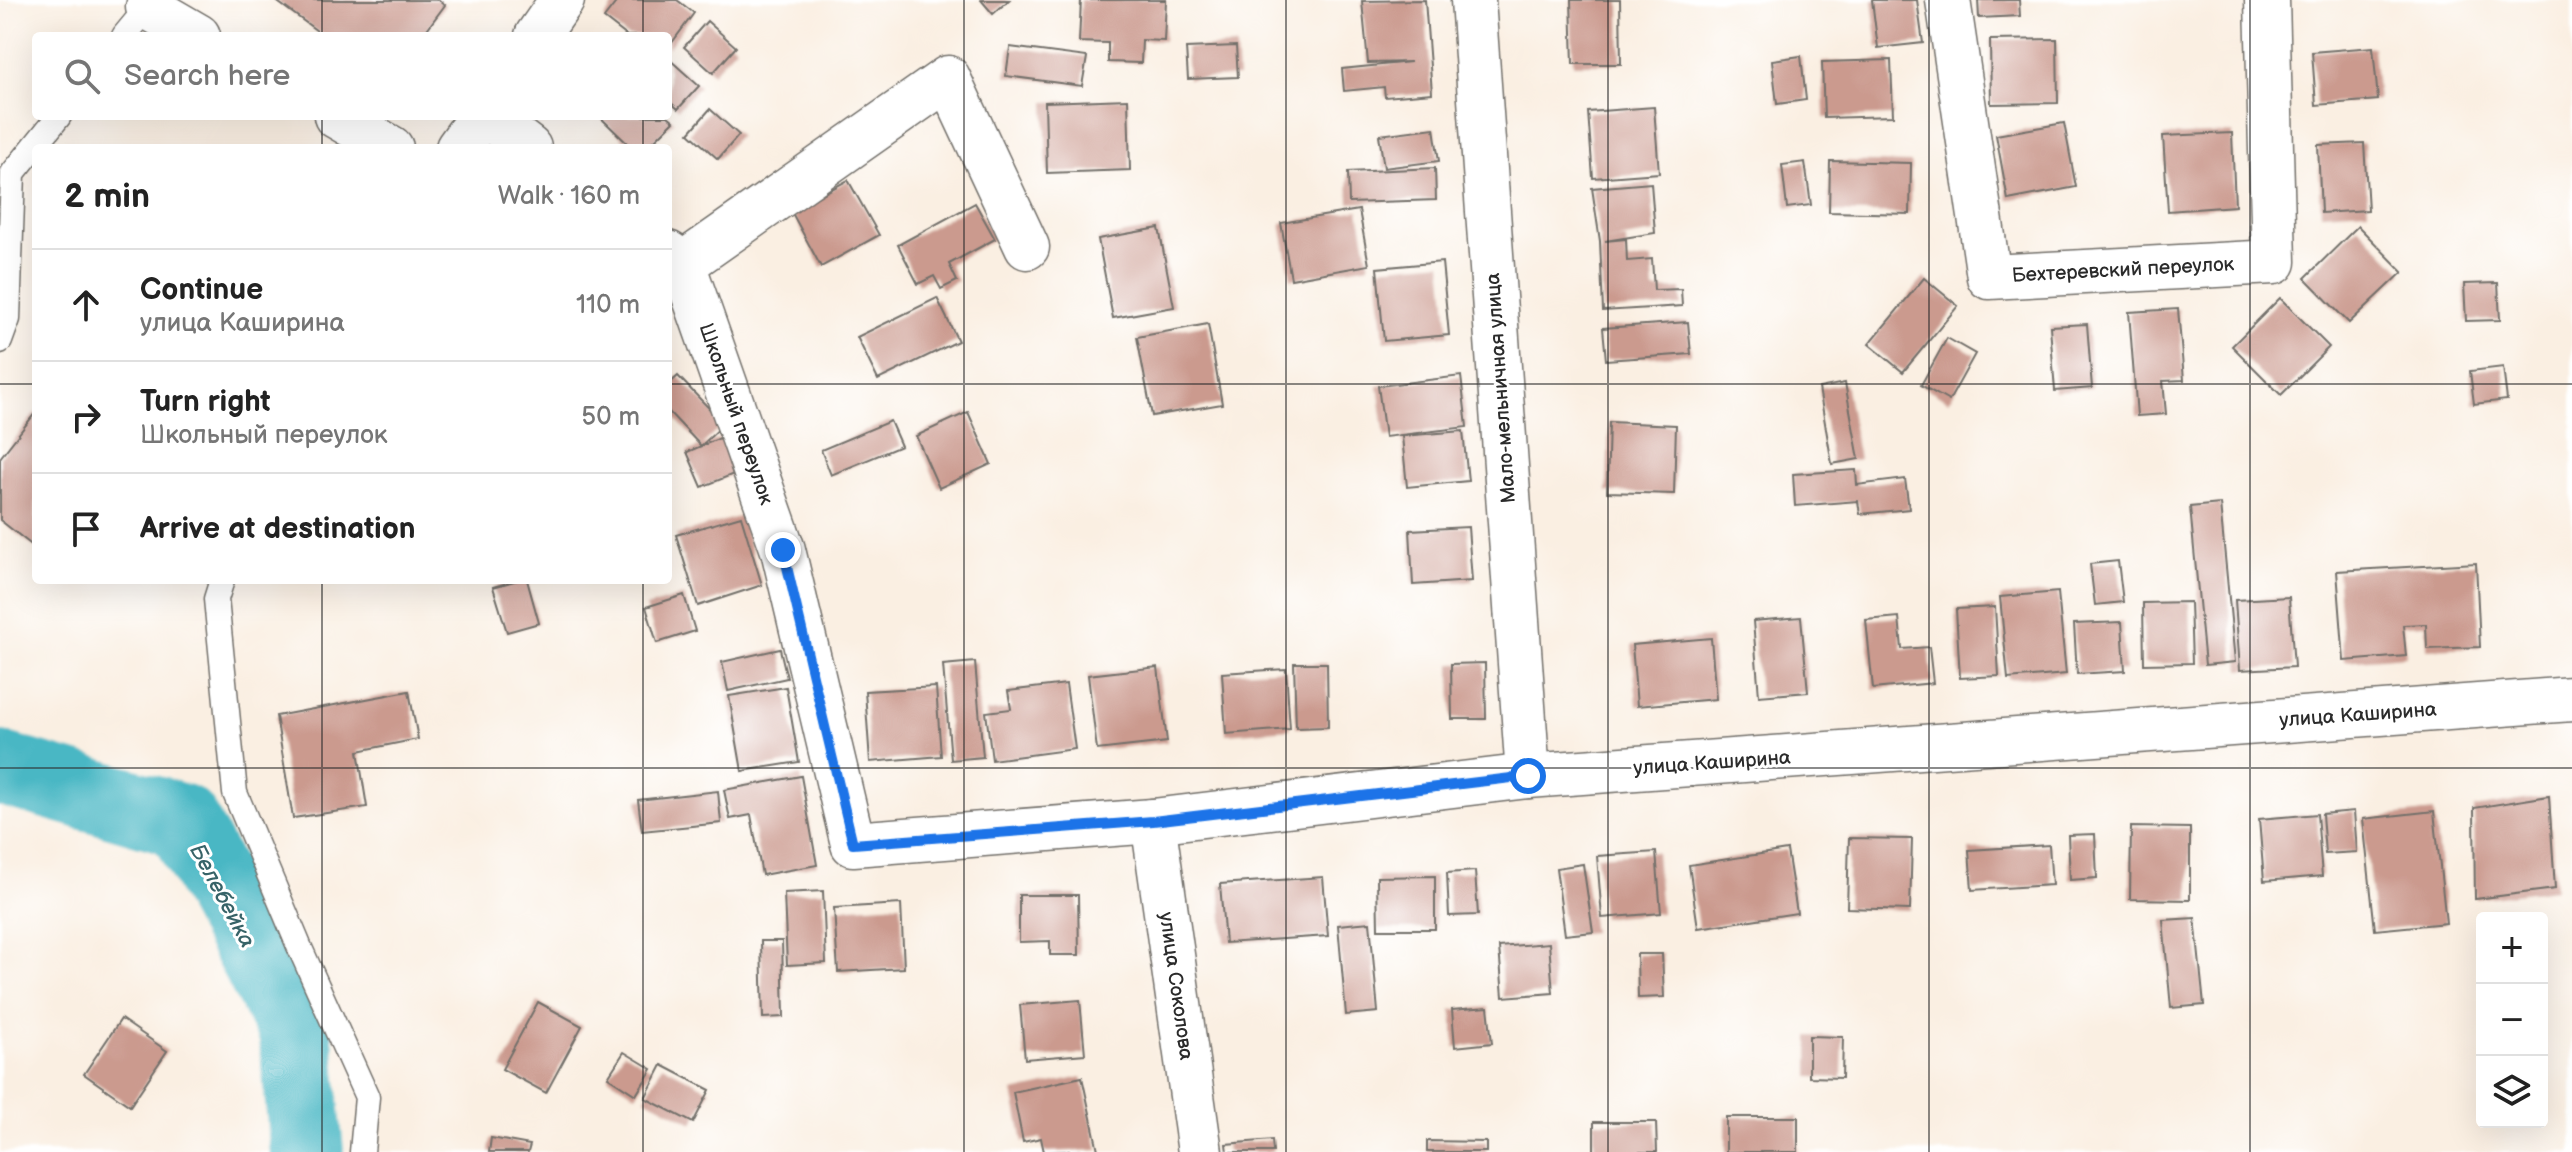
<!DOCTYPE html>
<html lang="en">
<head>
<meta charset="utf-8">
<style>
	body { margin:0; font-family:"Balsamiq Sans",sans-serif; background:#f2f2f2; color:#222 }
	.controls { position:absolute; right:24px; bottom:24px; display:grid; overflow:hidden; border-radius:8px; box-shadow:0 8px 32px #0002 }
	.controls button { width:72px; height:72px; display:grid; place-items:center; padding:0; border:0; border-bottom:2px solid #e0e0e0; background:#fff; color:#222; font:40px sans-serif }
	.stop { position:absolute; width:24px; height:24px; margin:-18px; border:6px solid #1a73e8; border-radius:50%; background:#fff }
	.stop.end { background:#1a73e8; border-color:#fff; box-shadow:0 2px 8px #0008 }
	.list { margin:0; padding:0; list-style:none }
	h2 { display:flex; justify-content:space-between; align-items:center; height:104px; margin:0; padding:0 32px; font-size:34px }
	h2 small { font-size:26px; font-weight:400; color:#767676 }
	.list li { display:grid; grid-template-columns:52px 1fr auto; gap:24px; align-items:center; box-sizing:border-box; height:112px; padding:0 32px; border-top:2px solid #e0e0e0 }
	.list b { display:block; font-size:30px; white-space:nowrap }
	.list p { margin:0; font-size:26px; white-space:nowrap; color:#767676 }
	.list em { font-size:26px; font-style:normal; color:#767676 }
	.icon { flex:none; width:44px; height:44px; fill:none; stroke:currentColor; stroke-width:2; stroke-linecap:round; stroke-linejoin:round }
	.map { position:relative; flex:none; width:2572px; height:1152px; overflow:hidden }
	.search { position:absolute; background:#fff; box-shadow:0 8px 32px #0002; left:32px; top:32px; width:640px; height:88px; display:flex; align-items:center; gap:20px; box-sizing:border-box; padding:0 28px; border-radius:8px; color:#767676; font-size:30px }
	.panel { position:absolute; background:#fff; box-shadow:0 8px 32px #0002; left:32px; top:144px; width:640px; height:440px; border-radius:8px }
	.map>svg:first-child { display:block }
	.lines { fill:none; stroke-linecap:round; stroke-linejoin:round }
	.river { stroke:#4ab7c4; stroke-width:74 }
	.building { fill:#cb9a8e }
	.lane-casing { stroke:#73706b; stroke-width:27 }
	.street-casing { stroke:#73706b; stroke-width:47 }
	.lane { stroke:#fff; stroke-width:24 }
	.street { stroke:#fff; stroke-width:44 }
	.route { stroke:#1a73e8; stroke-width:10 }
	.grid { fill:none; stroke:#2b2b2b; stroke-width:2; stroke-opacity:0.55 }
	.labels { text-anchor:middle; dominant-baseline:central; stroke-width:6; stroke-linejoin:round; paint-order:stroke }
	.street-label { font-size:20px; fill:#2b2b2b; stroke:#fff }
	.water-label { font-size:22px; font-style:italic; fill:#376368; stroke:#fff }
</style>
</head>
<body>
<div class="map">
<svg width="2572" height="1152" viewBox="0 0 2572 1152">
	<rect width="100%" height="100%" fill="#fff"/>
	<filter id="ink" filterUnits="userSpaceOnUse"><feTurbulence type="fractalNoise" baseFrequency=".0125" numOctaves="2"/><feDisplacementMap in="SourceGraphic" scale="16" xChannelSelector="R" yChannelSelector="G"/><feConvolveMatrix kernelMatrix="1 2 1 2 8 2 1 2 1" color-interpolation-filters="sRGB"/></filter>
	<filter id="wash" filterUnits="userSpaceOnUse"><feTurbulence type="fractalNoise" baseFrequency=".006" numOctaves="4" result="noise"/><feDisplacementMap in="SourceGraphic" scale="32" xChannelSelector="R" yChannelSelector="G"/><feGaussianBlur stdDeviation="1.8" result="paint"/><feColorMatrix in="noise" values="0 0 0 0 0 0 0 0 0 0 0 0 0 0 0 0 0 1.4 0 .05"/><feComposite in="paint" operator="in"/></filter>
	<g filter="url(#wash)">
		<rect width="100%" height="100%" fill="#faefe2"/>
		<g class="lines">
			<!-- river -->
			<polyline class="river" points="0,768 182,821 295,1031 307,1152"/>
		</g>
		<g id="blocks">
			<!-- building -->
			<g class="building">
				<polygon points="275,0 439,0 445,5 422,36 324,36"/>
				<polygon points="618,0 677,0 694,13 668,48 668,36 627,36 604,18"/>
				<polygon points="981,0 1009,0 993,14"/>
				<polygon points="1081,0 1166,0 1164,41 1142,40 1141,63 1108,62 1108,43 1079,42"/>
				<polygon points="1425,0 1432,93 1385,97 1384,87 1344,91 1342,69 1411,62 1368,63 1362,1"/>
				<polygon points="1571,0 1620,0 1621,64 1573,64"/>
				<polygon points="1872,0 1917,0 1923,43 1878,48"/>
				<polygon points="1978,0 2019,0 2020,16 1979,18"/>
				<polygon points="707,21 736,47 713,73 684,47"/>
				<polygon points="2057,39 2058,103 1991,104 1990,40"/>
				<polygon points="1236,46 1238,77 1188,79 1186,48"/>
				<polygon points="1010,47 1087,57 1082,86 1006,76"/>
				<polygon points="2373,47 2378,100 2316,105 2312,52"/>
				<polygon points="1801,56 1806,100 1777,104 1772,60"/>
				<polygon points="668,58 699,86 678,109 668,100"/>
				<polygon points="1891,60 1893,116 1824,118 1822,62"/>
				<polygon points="1128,99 1130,170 1047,173 1045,102"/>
				<polygon points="1654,107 1659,173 1593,178 1588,112"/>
				<polygon points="710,109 739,135 718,159 689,133"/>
				<polygon points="599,116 668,116 674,121 647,148 632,148"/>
				<polygon points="2064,123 2076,187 2008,200 1996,135"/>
				<polygon points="1434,128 1439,161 1384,168 1379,135"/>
				<polygon points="2232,133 2235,206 2168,211 2163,136"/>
				<polygon points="2364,143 2368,210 2321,213 2318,145"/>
				<polygon points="1830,161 1911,163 1910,214 1829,212"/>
				<polygon points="1805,162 1811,205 1787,208 1782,165"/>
				<polygon points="1435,168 1436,200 1349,203 1348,172"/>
				<polygon points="848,180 879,235 821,267 791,211"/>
				<polygon points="1651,183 1655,233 1605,241 1626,239 1627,261 1652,259 1654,290 1681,289 1682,306 1603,311 1600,241 1592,188"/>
				<polygon points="975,203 995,239 949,264 957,281 941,289 934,276 918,284 898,245"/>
				<polygon points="1359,210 1369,265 1291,279 1281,223"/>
				<polygon points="2358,226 2403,272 2349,323 2305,278"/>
				<polygon points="1159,228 1174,307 1113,318 1098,239"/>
				<polygon points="1442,262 1449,335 1384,341 1377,268"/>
				<polygon points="1924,278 1958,306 1903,372 1869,344"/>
				<polygon points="2498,283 2500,320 2466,321 2464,284"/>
				<polygon points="937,298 958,341 878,380 857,337"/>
				<polygon points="2280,298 2329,347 2281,395 2232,346"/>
				<polygon points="2178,309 2184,380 2163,381 2166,414 2137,416 2129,312"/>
				<polygon points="1688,322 1691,354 1606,360 1603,328"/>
				<polygon points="1208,324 1222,404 1152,416 1137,337"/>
				<polygon points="2087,324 2092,388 2055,391 2050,326"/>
				<polygon points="1947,338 1975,354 1949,401 1921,385"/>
				<polygon points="2503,367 2507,400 2474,404 2470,371"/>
				<polygon points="678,376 724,424 701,446 668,411 668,385"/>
				<polygon points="1461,376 1467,427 1385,437 1378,386"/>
				<polygon points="1845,383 1859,459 1832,464 1819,388"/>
				<polygon points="36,412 36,545 34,547 0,520 0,458"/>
				<polygon points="968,412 991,464 939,488 916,436"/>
				<polygon points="890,421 901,446 831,475 821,450"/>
				<polygon points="1609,422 1676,425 1674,494 1607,492"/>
				<polygon points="1463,431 1468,481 1407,487 1402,436"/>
				<polygon points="727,435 741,471 702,487 687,452"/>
				<polygon points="1856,470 1857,485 1905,479 1909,509 1860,514 1858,501 1795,506 1793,474"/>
				<polygon points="2220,504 2235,662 2205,665 2190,507"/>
				<polygon points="741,516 762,585 698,606 676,535"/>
				<polygon points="1468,527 1472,581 1413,585 1410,530"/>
				<polygon points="2118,561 2123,602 2095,605 2090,564"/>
				<polygon points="2476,563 2480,647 2427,649 2426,624 2403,625 2406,656 2344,661 2337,571"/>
				<polygon points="518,580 527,580 539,623 507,632 493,587"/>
				<polygon points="2058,592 2066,674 2008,679 2000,597"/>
				<polygon points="684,595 695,631 657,643 646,607"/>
				<polygon points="2289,597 2294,667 2240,670 2235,600"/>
				<polygon points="2190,602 2192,663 2144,664 2143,603"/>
				<polygon points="1995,607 1999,676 1960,678 1956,609"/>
				<polygon points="1801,617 1808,692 1759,696 1753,621"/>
				<polygon points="1899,617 1902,649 1929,647 1933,683 1873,689 1866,620"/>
				<polygon points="2122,622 2125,671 2077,674 2074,624"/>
				<polygon points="1711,638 1716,699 1637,706 1632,645"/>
				<polygon points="780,649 787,678 728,691 722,662"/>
				<polygon points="975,662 983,757 951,760 943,665"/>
				<polygon points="1294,663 1327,663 1328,727 1296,728"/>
				<polygon points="1485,663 1486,719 1452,719 1451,664"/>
				<polygon points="1158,667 1167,742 1097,750 1088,675"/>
				<polygon points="1286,669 1290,729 1226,734 1222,673"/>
				<polygon points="1066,684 1075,749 992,760 986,712 1011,709 1008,691"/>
				<polygon points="786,687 799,762 742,771 729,696"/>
				<polygon points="936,687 941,756 870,762 865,691"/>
				<polygon points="409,691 418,739 358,751 367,807 293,818 276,716"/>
				<polygon points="801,776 817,865 762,875 751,815 730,819 724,790"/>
				<polygon points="718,791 721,823 642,831 638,800"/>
				<polygon points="2549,796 2555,889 2475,899 2474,808"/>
				<polygon points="2354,811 2357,852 2325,854 2322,814"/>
				<polygon points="2434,811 2446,923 2375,930 2363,819"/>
				<polygon points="2317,814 2322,876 2264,881 2259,819"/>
				<polygon points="2131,827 2190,828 2190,900 2130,899"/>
				<polygon points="2095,834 2097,878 2070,880 2068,835"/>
				<polygon points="1849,838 1912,839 1910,910 1847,908"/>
				<polygon points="2049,845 2052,885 1972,890 1969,850"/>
				<polygon points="1787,850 1797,913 1698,928 1689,865"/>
				<polygon points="1656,852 1661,913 1602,918 1597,856"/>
				<polygon points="1583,864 1593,932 1565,935 1556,868"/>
				<polygon points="1475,871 1478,915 1449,916 1447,873"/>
				<polygon points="1435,876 1435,929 1378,929 1377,877"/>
				<polygon points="1323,877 1328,936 1225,943 1220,884"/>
				<polygon points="823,891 826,963 787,965 784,893"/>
				<polygon points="1019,895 1078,895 1079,955 1050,955 1050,941 1019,942"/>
				<polygon points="901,904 904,968 838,972 834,908"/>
				<polygon points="2195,918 2204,1005 2171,1008 2163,920"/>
				<polygon points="1370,922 1378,1012 1346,1015 1338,925"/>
				<polygon points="761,941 782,941 784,1017 763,1018"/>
				<polygon points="1549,943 1553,993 1503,997 1499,947"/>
				<polygon points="1637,954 1662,954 1664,997 1638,998"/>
				<polygon points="1080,1000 1085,1054 1025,1059 1020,1005"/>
				<polygon points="538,1002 582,1026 546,1093 502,1069"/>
				<polygon points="1488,1007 1492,1043 1455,1047 1452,1010"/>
				<polygon points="121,1019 167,1051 130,1106 84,1074"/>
				<polygon points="1809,1036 1843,1037 1842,1078 1809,1077"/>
				<polygon points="624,1052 652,1069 636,1095 608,1077"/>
				<polygon points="662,1065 710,1090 693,1123 645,1098"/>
				<polygon points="1082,1077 1098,1150 1044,1152 1041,1138 1023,1142 1013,1092"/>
				<rect x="1726" y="1117" width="72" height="35"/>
				<polygon points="1594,1122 1656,1122 1657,1152 1594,1152"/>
				<polygon points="491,1138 530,1145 528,1152 489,1152"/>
				<polygon points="1272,1140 1273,1152 1227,1152 1226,1144"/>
				<polygon points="1427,1141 1486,1142 1486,1152 1427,1152"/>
			</g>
		</g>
	</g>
	<g filter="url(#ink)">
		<use href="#blocks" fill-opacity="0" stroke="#73706b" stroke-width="2"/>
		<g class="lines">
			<defs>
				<g id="lane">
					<polyline points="124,36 148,7"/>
					<polyline points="0,341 8,319 13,173 59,116"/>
					<polyline points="222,580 216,599 235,793 299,946 367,1097 362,1152"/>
				</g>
				<g id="street">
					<polyline points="152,0 148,7 198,36"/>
					<polyline points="1473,0 1528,776"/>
					<polyline points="1948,0 1989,277 2274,262 2267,0"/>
					<polyline points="537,36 562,0"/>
					<polyline points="336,116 391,148"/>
					<polyline points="487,116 529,148"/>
					<polyline points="458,148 481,116"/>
					<polyline points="668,253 683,264 783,550 853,844 1153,821 1528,776 2572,699"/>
					<polyline points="683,264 948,78 1027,247"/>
					<polyline points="1153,821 1200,1152"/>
				</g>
			</defs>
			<!-- lane casing -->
			<use href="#lane" class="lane-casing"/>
			<!-- street casing -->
			<use href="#street" class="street-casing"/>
			<!-- lane -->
			<use href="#lane" class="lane"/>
			<!-- street -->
			<use href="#street" class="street"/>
		</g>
	</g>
	<g class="lines" filter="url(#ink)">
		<!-- route -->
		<polyline class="route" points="783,550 853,844 1153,821 1528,776"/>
	</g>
	<!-- grid -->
	<path class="grid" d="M322,0V36M643,0V36M964,0V1152M1286,0V1152M1608,0V1152M1929,0V1152M2250,0V1152M322,116V148M643,116V148M0,384H36M668,384H2572M322,580V1152M643,580V1152M0,768H2572"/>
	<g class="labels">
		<!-- street labels -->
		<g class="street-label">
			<text transform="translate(2123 270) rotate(-3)">Бехтеревский переулок</text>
			<text transform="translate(1501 388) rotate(-94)">Мало-мельничная улица</text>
			<text transform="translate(736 414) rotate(71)">Школьный переулок</text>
			<text transform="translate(2358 715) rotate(-4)">улица Каширина</text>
			<text transform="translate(1712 763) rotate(-4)">улица Каширина</text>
			<text transform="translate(1176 986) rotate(82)">улица Соколова</text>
		</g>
		<!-- water labels -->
		<g class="water-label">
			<text transform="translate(222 896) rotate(62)">Белебейка</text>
		</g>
	</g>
</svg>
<div class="controls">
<button>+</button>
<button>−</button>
<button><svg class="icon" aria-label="layers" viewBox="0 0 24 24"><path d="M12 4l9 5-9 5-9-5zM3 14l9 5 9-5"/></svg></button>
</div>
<div class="stop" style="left:1528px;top:776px"></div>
<div class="stop end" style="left:783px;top:550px"></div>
<div class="search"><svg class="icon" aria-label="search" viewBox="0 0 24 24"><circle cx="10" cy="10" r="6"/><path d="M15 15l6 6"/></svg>Search here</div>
<section class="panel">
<h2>2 min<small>Walk · 160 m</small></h2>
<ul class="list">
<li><svg class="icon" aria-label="ahead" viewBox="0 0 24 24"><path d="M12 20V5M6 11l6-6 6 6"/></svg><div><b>Continue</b><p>улица Каширина</p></div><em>110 m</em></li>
<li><svg class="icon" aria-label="right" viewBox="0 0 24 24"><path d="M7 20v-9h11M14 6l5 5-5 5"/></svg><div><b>Turn right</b><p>Школьный переулок</p></div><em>50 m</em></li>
<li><svg class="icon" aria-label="arrive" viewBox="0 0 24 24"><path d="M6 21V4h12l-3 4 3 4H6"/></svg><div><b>Arrive at destination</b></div></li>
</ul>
</section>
</div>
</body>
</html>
